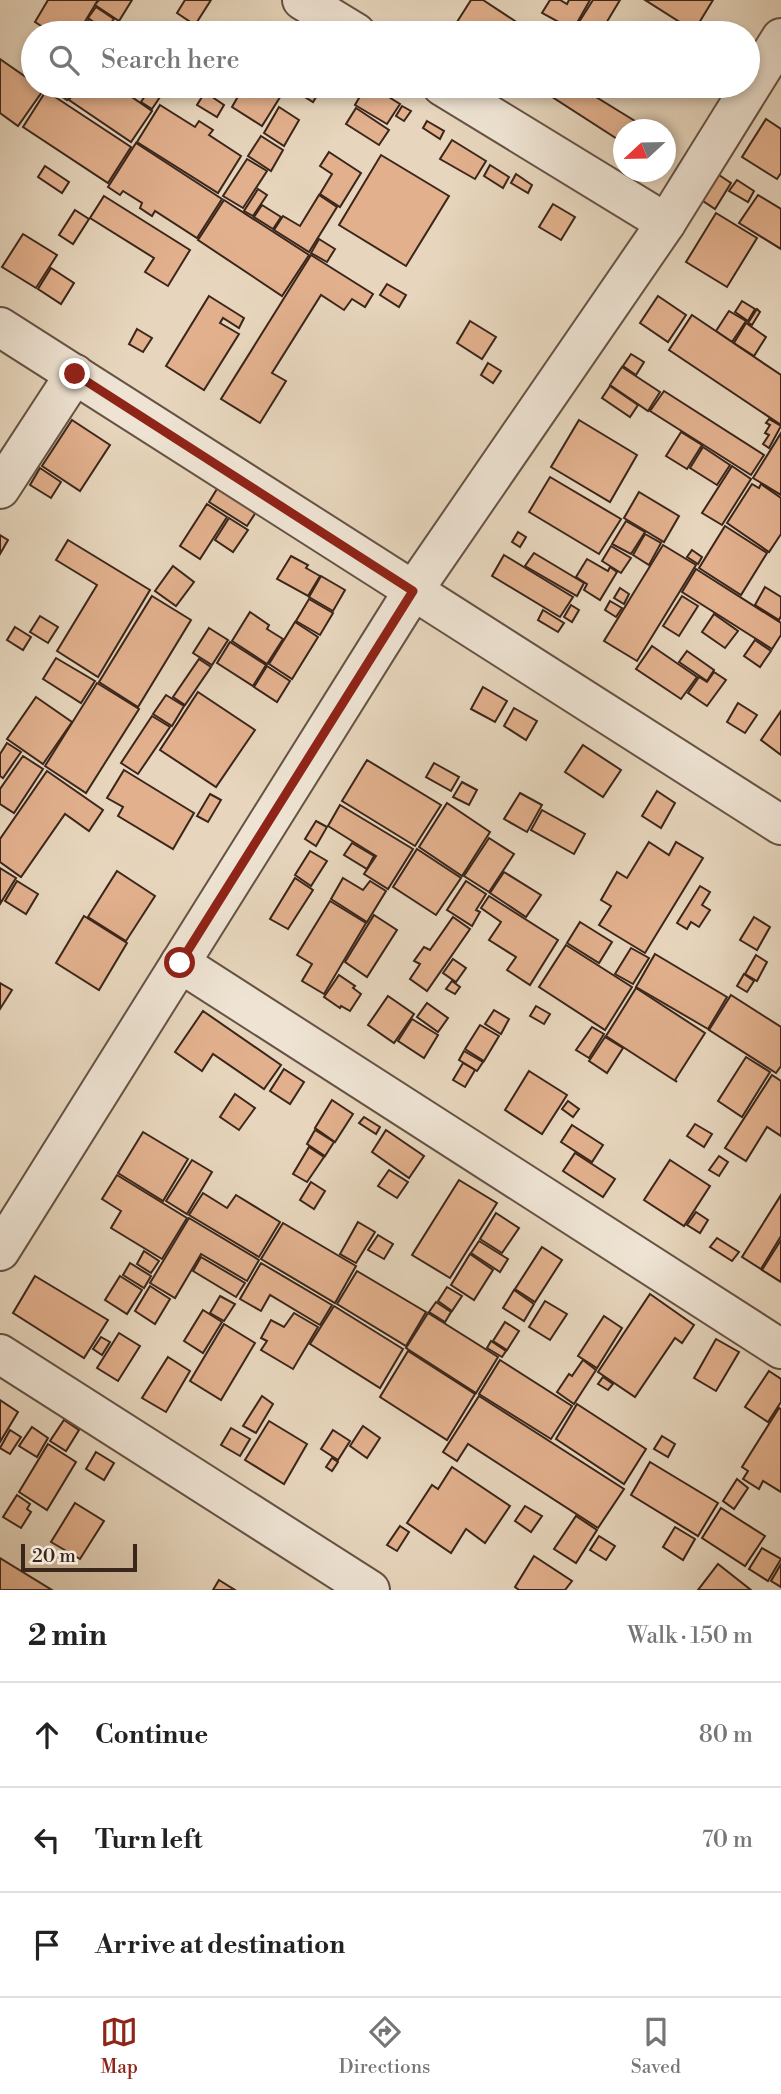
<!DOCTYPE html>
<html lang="en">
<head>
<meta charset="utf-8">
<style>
	body { margin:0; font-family:"Libre Bodoni",serif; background:#f6f6f6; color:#222 }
	.compass { position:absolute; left:613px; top:119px; width:63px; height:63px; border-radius:50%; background:#fff; box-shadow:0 4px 10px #0003; rotate:248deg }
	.scale { position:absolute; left:21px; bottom:18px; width:116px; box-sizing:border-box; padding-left:7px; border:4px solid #3b261b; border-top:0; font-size:19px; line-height:24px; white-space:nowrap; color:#3b261b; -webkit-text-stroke:5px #efe4d4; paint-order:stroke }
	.stop { position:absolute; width:21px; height:21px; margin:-16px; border:5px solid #8f2418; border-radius:50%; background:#fff }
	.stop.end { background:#8f2418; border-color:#fff; box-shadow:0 2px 7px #0008 }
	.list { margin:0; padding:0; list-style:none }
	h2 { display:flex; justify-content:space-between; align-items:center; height:91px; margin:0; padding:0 28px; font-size:30px }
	h2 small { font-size:23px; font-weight:400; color:#767676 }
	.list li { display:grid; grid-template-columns:46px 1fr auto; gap:21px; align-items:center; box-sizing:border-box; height:105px; padding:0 28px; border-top:2px solid #e0e0e0 }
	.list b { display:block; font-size:26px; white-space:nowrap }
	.list em { font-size:23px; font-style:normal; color:#767676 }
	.icon { flex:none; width:38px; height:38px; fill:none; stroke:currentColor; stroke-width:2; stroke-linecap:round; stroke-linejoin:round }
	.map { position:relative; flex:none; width:781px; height:1590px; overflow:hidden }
	.search { position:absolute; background:#fff; box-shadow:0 4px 10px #0003; left:21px; right:21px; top:21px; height:77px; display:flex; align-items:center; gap:18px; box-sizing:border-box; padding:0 24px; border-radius:38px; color:#767676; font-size:26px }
	.sheet { height:406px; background:#fff }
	nav { display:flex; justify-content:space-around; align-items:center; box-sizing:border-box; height:98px; border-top:2px solid #e0e0e0; background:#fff; font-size:19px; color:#767676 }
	nav a { display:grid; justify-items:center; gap:4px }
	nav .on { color:#8f2418 }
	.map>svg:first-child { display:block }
	.building { fill:#e2b08d; stroke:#3b261b; stroke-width:2 }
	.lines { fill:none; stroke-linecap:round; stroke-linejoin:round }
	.minor-casing { stroke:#665244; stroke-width:42 }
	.minor { stroke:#efe4d4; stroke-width:38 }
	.route { stroke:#8f2418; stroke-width:9 }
</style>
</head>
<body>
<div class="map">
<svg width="781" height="1590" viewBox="0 0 781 1590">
	<rect width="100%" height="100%" fill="#e7d6bd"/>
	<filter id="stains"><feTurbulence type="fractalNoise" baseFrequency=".00286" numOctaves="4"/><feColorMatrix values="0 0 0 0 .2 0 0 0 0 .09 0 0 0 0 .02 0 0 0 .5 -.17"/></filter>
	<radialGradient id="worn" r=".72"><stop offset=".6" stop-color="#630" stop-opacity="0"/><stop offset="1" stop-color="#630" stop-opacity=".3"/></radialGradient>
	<!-- building -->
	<g class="building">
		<polygon points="48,0 98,0 78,33 52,33 35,22"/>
		<polygon points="99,0 132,0 119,21 95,5"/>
		<polygon points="185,0 211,0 195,25 177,13"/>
		<polygon points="471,0 483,0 515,21 508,33 450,33"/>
		<polygon points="550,0 560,0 567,4 569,0 590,0 573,30 542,13"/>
		<polygon points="593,0 620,0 605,25 599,22 594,31 579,22"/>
		<polygon points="645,0 713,0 694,31"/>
		<polygon points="96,7 114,19 105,30 88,18"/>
		<polygon points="89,19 97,25 93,32 95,33 79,33"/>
		<polygon points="269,22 287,33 262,33"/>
		<polygon points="119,23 133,33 112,33"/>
		<polygon points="578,24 595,33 573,33"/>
		<polygon points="638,27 648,33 634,33"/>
		<polygon points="0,59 33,82 33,86 44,89 18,126 0,113"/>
		<polygon points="33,63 33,80 25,75"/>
		<polygon points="47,86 77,86 67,100"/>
		<polygon points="79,86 136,86 129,95 152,111 131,142 69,100"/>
		<polygon points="151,86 167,86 162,93"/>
		<polygon points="244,86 287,86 262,126 232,107"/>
		<polygon points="295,86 316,86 321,89 313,102 292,89"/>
		<polygon points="366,86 371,86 400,104 387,124 355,105"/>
		<polygon points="537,86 548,86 544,93"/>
		<polygon points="551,86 578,86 635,121 629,130 624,130 622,142 546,93"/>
		<polygon points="581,86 606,86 599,97"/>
		<polygon points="151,87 162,94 152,109 141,102"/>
		<polygon points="46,91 131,147 108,183 23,127"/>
		<polygon points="205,92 224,105 217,117 197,105"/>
		<polygon points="160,105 195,127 199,121 213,130 209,135 241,156 218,193 137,142"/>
		<polygon points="402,106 411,111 404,121 396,116"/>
		<polygon points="279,107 299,120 284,146 264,133"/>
		<polygon points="356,108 389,130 379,145 346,124"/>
		<polygon points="766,119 781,129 781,173 777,179 742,157"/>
		<polygon points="427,121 444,131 440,139 423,128"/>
		<polygon points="261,136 283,150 271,171 248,156"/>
		<polygon points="452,140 486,161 475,179 440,159"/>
		<polygon points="136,143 222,199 197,238 155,211 152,216 140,208 142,203 123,191 120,195 108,187"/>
		<polygon points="329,152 361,173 340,207 320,194 332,174 320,166"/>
		<polygon points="381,155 449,196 406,266 339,225"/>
		<polygon points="247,159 267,171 243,208 223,196"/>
		<polygon points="490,165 509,177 503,188 484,176"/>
		<polygon points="45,166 69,182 62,193 38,177"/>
		<polygon points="707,167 731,183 715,209 691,193"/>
		<polygon points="516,174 532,185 528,193 511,183"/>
		<polygon points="737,180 754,191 748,202 729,191"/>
		<polygon points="258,189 267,195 253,216 244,211"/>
		<polygon points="319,195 337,207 309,252 274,230 283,216 300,226"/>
		<polygon points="758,195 781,209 781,249 739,223"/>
		<polygon points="104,196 190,250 168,286 145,272 154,258 90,218"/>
		<polygon points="224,200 309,255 282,296 198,240"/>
		<polygon points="553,204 575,217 561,240 539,227"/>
		<polygon points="262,205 281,217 273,229 254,217"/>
		<polygon points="75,210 89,219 73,244 59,235"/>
		<polygon points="716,213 757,238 727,287 686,262"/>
		<polygon points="23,234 57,255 36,288 2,267"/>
		<polygon points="319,239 335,249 327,262 311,253"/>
		<polygon points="311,255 373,294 365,307 352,299 344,310 321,295 272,373 286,381 260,423 221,399"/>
		<polygon points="51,268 74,283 61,304 38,289"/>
		<polygon points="387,284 406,295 399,307 380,295"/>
		<polygon points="209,296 244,318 239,328 223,318 220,323 239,334 204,390 166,366"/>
		<polygon points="658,296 686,315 668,342 640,323"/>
		<polygon points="742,301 755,309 748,321 735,312"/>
		<polygon points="757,309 760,312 752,325 748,323"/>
		<polygon points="729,311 746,321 732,342 716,331"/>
		<polygon points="692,315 781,375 781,425 669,350"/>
		<polygon points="470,321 496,337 482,359 457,343"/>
		<polygon points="746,323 766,337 754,356 734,343"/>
		<polygon points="137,329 152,338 143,352 129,344"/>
		<polygon points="631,354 644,362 636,375 623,366"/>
		<polygon points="488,363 501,371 493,383 481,375"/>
		<polygon points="622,367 660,392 648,411 610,385"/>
		<polygon points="610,386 638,405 630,417 602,398"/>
		<polygon points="664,391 764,455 751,475 650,411"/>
		<polygon points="769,419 781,426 769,448 763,444 769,435 765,433 770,425 766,423"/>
		<polygon points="72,420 110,445 80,491 42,466"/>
		<polygon points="579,420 637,455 610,502 551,467"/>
		<polygon points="681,432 702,445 687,469 666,456"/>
		<polygon points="781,433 781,495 753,478"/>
		<polygon points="703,447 730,465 717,485 690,468"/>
		<polygon points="732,466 751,479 722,525 702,513"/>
		<polygon points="40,468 61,482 51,498 30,485"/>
		<polygon points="550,477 621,519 599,554 529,512"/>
		<polygon points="220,484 258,509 247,526 209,502"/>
		<polygon points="752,484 759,488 761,484 781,498 781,534 769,552 727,523"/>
		<polygon points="639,492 679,516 664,542 624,518"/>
		<polygon points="207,504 227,517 200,559 180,546"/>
		<polygon points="229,518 248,530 233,552 215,540"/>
		<polygon points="626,521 645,532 631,554 612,544"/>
		<polygon points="725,526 767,553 741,595 699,568"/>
		<polygon points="518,532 526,537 520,547 512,542"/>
		<polygon points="645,534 661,543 649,565 633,555"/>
		<polygon points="0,535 8,540 0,554"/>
		<polygon points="68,540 150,590 98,677 57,651 97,585 56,560"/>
		<polygon points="663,545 696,565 637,661 604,641"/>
		<polygon points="611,546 631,558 621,573 602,561"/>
		<polygon points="692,550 702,557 698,564 687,557"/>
		<polygon points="534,553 584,583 577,596 525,566"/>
		<polygon points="504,555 573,597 560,617 492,576"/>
		<polygon points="291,556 308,565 306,568 320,576 308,596 277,579"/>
		<polygon points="587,559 608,571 610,567 617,572 600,600 584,590 587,584 576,577"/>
		<polygon points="173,566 194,582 176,606 155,591"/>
		<polygon points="696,569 781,623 781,635 772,649 682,592"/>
		<polygon points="321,576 345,590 333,611 309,597"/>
		<polygon points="765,587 781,597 781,616 779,620 755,605"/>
		<polygon points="620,588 629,594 624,604 614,598"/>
		<polygon points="152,596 191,620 138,707 99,682"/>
		<polygon points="682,596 698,606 679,636 663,626"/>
		<polygon points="309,599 333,613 320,635 296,621"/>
		<polygon points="610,601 622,608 616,617 605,610"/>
		<polygon points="571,605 579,610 572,622 564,617"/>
		<polygon points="543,610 564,623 558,632 538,620"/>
		<polygon points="250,612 269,625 267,629 283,639 267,664 232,641"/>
		<polygon points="714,614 738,631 725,648 702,632"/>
		<polygon points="40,616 58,627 48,643 30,632"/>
		<polygon points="295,622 318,637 292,679 269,664"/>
		<polygon points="15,627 31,637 23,650 7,640"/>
		<polygon points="209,628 228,640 212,665 193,653"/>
		<polygon points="755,640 771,651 760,667 744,656"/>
		<polygon points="230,642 266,665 253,686 217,663"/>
		<polygon points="652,646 697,677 681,699 636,669"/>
		<polygon points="687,651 714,670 707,681 679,662"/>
		<polygon points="56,658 95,681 81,703 43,679"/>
		<polygon points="199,659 211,667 185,705 173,697"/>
		<polygon points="267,666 290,681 277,702 254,687"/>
		<polygon points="714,672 726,680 707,706 688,693 699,677 707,682"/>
		<polygon points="97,683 139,709 86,793 45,766"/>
		<polygon points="483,687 507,701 495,722 471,709"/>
		<polygon points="198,692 255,730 216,787 160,750"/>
		<polygon points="166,695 184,706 172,726 153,714"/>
		<polygon points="36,697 72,722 43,764 7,739"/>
		<polygon points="738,703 757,715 745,733 727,722"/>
		<polygon points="514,708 537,721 526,740 504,726"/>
		<polygon points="781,711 781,755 761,740"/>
		<polygon points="152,716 170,727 138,774 121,763"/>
		<polygon points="7,743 21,752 3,778 0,776 0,754"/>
		<polygon points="583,745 621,770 603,797 565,772"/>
		<polygon points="23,756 43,769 14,813 0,804 0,789"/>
		<polygon points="367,760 441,805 415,846 342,801"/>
		<polygon points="434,763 459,777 451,791 426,777"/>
		<polygon points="124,770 194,813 173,849 118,816 123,807 107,798"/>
		<polygon points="47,771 103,810 89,831 65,814 21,877 0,862 0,839"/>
		<polygon points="462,782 477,790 469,805 453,797"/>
		<polygon points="657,791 675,803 661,828 642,816"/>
		<polygon points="520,793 542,805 527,832 504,819"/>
		<polygon points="210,794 221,800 208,822 197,816"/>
		<polygon points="447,803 490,832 462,876 419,847"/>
		<polygon points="340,805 413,849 388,889 364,874 376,856 328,826"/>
		<polygon points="542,810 585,834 574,854 531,830"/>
		<polygon points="316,821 327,827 316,846 305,839"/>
		<polygon points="489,838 514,854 489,892 464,876"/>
		<polygon points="649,842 669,855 676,842 703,858 645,953 599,925 611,906 601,900 617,872 627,878"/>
		<polygon points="352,843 374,856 367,869 344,855"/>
		<polygon points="417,849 461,878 436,915 393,887"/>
		<polygon points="310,851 327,861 311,886 295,875"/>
		<polygon points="0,868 16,878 0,904"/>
		<polygon points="117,871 155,896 126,941 88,917"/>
		<polygon points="504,872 541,895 526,917 490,893"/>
		<polygon points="295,878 313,890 288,929 270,919"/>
		<polygon points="343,878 363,890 370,881 386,891 367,922 331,899"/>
		<polygon points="17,881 38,894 26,914 5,901"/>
		<polygon points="466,881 486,894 476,910 480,912 472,926 447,910"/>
		<polygon points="700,886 710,892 702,905 710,910 699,927 691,922 687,929 677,923"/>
		<polygon points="489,896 558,940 530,985 507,970 516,957 489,940 501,922 481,908"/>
		<polygon points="330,901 366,923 324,994 302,981 312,964 297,955"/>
		<polygon points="374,915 397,930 367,977 345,962"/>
		<polygon points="84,916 127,943 99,990 56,963"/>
		<polygon points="453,917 470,929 427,991 410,979 420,964 414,961 424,947 430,950"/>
		<polygon points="754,917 770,927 757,950 740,940"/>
		<polygon points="580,922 612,942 599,963 567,943"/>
		<polygon points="566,945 632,987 605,1030 539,987"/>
		<polygon points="631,948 649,958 633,984 615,974"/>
		<polygon points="655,954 727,997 708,1029 636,987"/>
		<polygon points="756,955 767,962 757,981 745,974"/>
		<polygon points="453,959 466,968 456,982 443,973"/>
		<polygon points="744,974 754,981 747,992 737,986"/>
		<polygon points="339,975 355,986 353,988 361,994 350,1011 341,1006 340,1008 324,997"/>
		<polygon points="452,981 460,987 455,994 446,989"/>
		<polygon points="0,983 12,990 0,1009"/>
		<polygon points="636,988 705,1033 675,1080 677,1082 606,1036"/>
		<polygon points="731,995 781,1027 781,1066 776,1073 709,1030"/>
		<polygon points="388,996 414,1014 394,1043 368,1025"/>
		<polygon points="427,1003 448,1018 438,1032 417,1017"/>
		<polygon points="536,1006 550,1014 544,1024 530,1016"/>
		<polygon points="494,1010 509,1019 501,1034 485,1024"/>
		<polygon points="203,1011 281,1065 264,1089 213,1054 202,1071 175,1052"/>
		<polygon points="412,1019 438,1035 424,1058 398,1041"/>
		<polygon points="480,1025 499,1036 484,1061 465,1049"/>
		<polygon points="592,1027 604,1034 589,1058 576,1050"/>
		<polygon points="605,1037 623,1048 607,1073 589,1061"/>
		<polygon points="464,1051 483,1062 477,1071 459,1060"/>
		<polygon points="746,1057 770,1072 742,1117 718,1101"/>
		<polygon points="463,1063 475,1070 465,1087 453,1080"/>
		<polygon points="284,1069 304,1082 290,1104 270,1091"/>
		<polygon points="529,1071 567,1095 542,1134 505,1110"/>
		<polygon points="772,1075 781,1081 781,1136 767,1127 746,1161 725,1148"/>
		<polygon points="235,1094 255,1108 239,1130 220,1117"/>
		<polygon points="332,1100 353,1114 335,1142 315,1128"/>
		<polygon points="568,1101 579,1109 573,1117 562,1109"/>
		<polygon points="364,1117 380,1127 376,1134 359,1123"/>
		<polygon points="695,1124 712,1134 704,1147 687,1136"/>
		<polygon points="572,1125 603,1145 592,1162 561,1142"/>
		<polygon points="315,1130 334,1142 325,1156 307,1144"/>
		<polygon points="386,1130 424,1156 409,1178 372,1152"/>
		<polygon points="143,1132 188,1159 163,1201 118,1173"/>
		<polygon points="309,1147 324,1157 307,1182 293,1174"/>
		<polygon points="575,1153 615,1179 603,1197 563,1171"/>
		<polygon points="719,1156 728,1162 719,1176 709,1170"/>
		<polygon points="192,1160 212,1172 187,1214 166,1201"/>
		<polygon points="670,1160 710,1186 684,1226 644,1200"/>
		<polygon points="389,1170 408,1182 397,1198 378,1186"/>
		<polygon points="117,1175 187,1218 162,1259 111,1228 121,1211 102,1199"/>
		<polygon points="459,1180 497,1203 450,1278 412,1255"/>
		<polygon points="311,1182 325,1191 314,1209 300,1200"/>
		<polygon points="203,1193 227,1208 236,1195 280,1222 259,1257 189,1215"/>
		<polygon points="781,1195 781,1236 761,1269 742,1257"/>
		<polygon points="696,1212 708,1220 700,1233 687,1225"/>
		<polygon points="496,1213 519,1228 502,1253 480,1239"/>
		<polygon points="189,1218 259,1260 247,1281 201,1254 175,1298 150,1283"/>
		<polygon points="358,1222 375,1232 356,1263 340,1254"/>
		<polygon points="283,1223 356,1266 335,1303 261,1259"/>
		<polygon points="378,1235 393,1244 384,1259 368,1250"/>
		<polygon points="717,1238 739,1252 732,1261 710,1247"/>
		<polygon points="781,1240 781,1282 762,1270"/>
		<polygon points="479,1241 508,1259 500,1272 471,1253"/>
		<polygon points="542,1247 562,1260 535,1302 515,1289"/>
		<polygon points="144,1251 159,1261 151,1273 137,1264"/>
		<polygon points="470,1254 493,1270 474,1300 451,1285"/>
		<polygon points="201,1257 245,1283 236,1297 193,1271"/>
		<polygon points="130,1263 151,1276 144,1288 123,1275"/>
		<polygon points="261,1263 332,1305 320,1325 270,1295 261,1311 240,1299"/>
		<polygon points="357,1271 426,1312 406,1346 337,1304"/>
		<polygon points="35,1276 108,1320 84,1358 13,1313"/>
		<polygon points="120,1276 142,1290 127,1314 105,1300"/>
		<polygon points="150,1286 170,1299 155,1324 135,1311"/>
		<polygon points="447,1287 462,1296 452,1311 438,1301"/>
		<polygon points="514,1290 534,1304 524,1321 503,1308"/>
		<polygon points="650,1294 694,1325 682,1343 675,1338 635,1397 598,1372"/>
		<polygon points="220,1296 235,1304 224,1321 210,1313"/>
		<polygon points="545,1301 567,1314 550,1340 529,1327"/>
		<polygon points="436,1302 451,1312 445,1322 429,1312"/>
		<polygon points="334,1306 403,1349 380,1388 310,1344"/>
		<polygon points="203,1310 222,1322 203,1353 184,1341"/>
		<polygon points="294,1313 318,1327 293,1369 261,1350 267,1341 261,1338 271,1320 284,1327"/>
		<polygon points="428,1313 498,1357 476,1393 406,1348"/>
		<polygon points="604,1316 622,1328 597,1368 578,1356"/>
		<polygon points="505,1322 519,1331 507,1350 493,1341"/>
		<polygon points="224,1324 255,1343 221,1400 190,1381"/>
		<polygon points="119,1333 140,1346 118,1381 97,1368"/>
		<polygon points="101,1337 110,1342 102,1355 93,1349"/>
		<polygon points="716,1339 739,1352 716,1391 694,1378"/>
		<polygon points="491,1341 506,1351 502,1357 487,1348"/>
		<polygon points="408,1351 475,1394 447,1440 380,1397"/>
		<polygon points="168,1357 190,1371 166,1412 142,1398"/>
		<polygon points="500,1360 572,1406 551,1439 479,1394"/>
		<polygon points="583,1360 596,1370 574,1404 557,1392 569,1374 572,1376"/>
		<polygon points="769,1371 781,1379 781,1402 768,1422 745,1407"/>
		<polygon points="603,1377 613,1384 608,1390 598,1384"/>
		<polygon points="262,1396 273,1404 256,1433 243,1426"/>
		<polygon points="479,1396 624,1489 598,1528 468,1444 457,1461 443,1452"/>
		<polygon points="0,1400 18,1412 0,1442"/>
		<polygon points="577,1404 646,1449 624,1484 556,1439"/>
		<polygon points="779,1408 781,1409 781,1492 763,1481 759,1489 743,1479 748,1471 742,1467"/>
		<polygon points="64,1420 79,1430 66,1451 50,1441"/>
		<polygon points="269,1421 307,1444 284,1484 245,1460"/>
		<polygon points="363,1426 380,1438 367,1458 350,1446"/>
		<polygon points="32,1427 48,1438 37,1457 19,1446"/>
		<polygon points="231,1428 250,1439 240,1456 221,1445"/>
		<polygon points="10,1430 21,1437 10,1454 0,1448"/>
		<polygon points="333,1430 350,1441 338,1460 321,1449"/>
		<polygon points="662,1436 675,1444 668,1457 654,1449"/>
		<polygon points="48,1444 76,1462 47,1510 19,1492"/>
		<polygon points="96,1452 114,1463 104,1480 86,1469"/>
		<polygon points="332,1458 338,1462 332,1471 326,1467"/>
		<polygon points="650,1462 718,1503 698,1536 631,1495"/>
		<polygon points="452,1467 510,1506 485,1543 466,1529 451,1553 407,1523 432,1485 438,1489"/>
		<polygon points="737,1479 748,1488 734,1509 723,1501"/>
		<polygon points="17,1495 30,1504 27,1509 31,1512 21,1528 3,1517"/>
		<polygon points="75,1503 104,1521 80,1559 51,1542"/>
		<polygon points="525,1506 542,1516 531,1532 515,1521"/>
		<polygon points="721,1508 765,1536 745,1566 702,1538"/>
		<polygon points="576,1516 597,1530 576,1563 554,1549"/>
		<polygon points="400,1526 409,1532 397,1551 387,1545"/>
		<polygon points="675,1527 695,1539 683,1560 663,1547"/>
		<polygon points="599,1536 615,1546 606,1560 590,1550"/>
		<polygon points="762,1548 781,1559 768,1581 749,1569"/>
		<polygon points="534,1556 572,1581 565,1590 519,1590 515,1587"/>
		<polygon points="0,1558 52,1590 0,1590"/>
		<polygon points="718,1564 751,1590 698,1590"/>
		<polygon points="781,1564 781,1587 771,1581"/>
		<polygon points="219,1580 235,1590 213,1590"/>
	</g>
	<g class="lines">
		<defs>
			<g id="minor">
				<polyline points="302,0 356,33"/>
				<polyline points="442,86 666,223"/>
				<polyline points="0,327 781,825"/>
				<polyline points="0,489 75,374"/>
				<polyline points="180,963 781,1349"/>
				<polyline points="0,1251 413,591 666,223 781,38"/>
				<polyline points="0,1354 370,1590"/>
			</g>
		</defs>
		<!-- minor casing -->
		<use href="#minor" class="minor-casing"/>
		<!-- minor -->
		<use href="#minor" class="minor"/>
	</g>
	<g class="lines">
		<!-- route -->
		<polyline class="route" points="75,374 413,591 180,963"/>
	</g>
	<rect width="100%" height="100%" filter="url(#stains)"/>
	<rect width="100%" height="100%" fill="url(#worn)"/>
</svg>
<svg class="compass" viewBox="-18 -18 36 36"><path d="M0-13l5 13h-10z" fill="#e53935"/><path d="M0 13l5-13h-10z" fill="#767676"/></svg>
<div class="scale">20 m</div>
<div class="stop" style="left:180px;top:963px"></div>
<div class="stop end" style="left:75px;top:374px"></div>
<div class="search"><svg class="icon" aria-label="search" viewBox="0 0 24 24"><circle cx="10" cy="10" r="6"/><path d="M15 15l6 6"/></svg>Search here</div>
</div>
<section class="sheet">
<h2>2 min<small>Walk · 150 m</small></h2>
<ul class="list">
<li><svg class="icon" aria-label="ahead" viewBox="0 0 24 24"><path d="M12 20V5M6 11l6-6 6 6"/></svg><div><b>Continue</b></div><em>80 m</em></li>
<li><svg class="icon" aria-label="left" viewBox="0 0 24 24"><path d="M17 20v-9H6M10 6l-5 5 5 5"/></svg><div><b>Turn left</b></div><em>70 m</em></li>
<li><svg class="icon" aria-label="arrive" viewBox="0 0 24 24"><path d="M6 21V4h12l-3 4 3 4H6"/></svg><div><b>Arrive at destination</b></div></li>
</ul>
</section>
<nav>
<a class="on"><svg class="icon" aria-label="map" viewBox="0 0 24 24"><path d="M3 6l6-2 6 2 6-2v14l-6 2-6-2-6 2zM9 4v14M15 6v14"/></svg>Map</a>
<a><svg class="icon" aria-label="directions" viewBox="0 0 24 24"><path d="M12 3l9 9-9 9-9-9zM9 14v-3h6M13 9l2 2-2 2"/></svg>Directions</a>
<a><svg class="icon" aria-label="saved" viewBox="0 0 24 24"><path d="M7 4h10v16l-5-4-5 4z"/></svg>Saved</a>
</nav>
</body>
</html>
